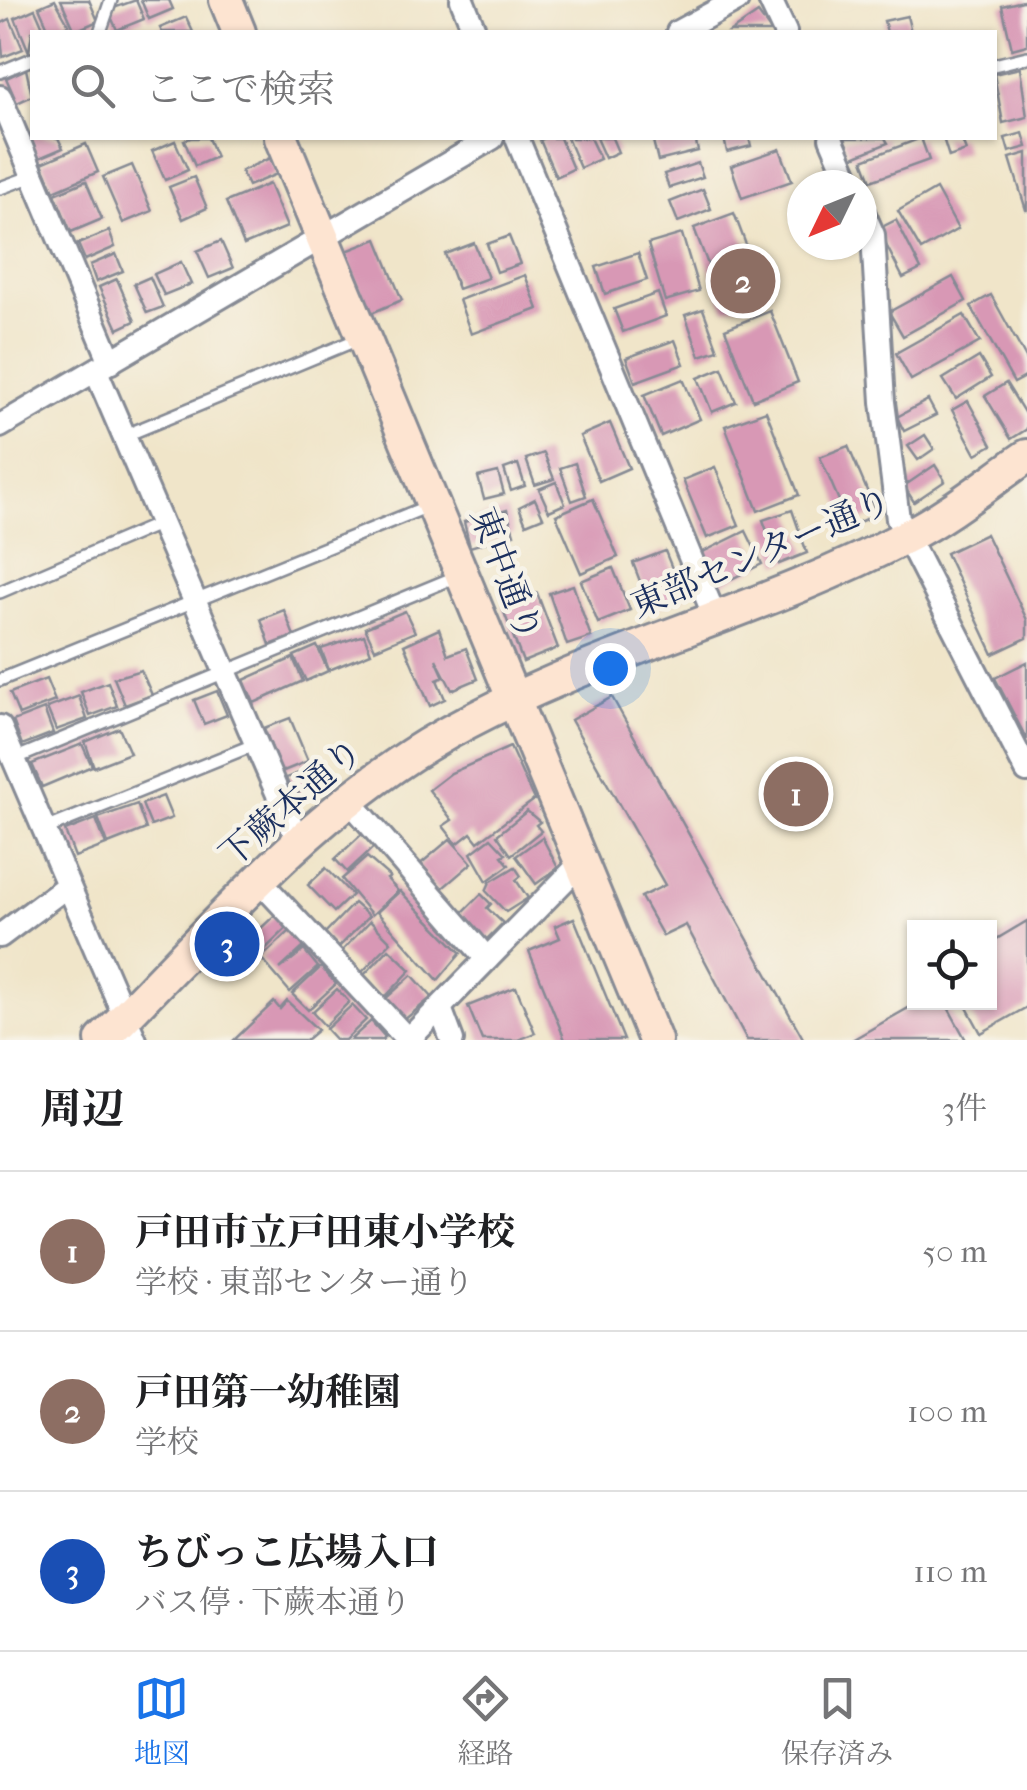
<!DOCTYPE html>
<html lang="ja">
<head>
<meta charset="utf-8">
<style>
	body { margin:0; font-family:"IM FELL French Canon","Noto Serif JP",serif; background:#f2f2f2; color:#202124 }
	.controls { position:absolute; right:30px; bottom:30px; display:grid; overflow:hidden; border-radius:0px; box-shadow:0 2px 8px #0004 }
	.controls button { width:90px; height:90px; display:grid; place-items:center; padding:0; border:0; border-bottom:2px solid #e0e0e0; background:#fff; color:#202124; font:50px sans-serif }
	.compass { position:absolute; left:787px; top:170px; width:90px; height:90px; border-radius:50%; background:#fff; box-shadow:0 2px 8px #0004; rotate:227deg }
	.you { position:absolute; left:610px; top:668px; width:35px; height:35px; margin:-25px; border:8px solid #fff; border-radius:50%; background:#1a73e8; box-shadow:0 0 0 15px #1a73e833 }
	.badge { display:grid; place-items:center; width:65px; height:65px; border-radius:50%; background:#1a73e8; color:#fff; font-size:32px; font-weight:700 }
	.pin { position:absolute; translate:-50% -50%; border:5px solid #fff; box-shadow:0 2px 10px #0006 }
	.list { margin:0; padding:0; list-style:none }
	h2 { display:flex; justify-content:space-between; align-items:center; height:130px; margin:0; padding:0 40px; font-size:42px }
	h2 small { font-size:32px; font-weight:400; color:#757577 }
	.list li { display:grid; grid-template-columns:65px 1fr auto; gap:30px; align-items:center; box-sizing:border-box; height:160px; padding:0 40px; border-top:2px solid #e0e0e0 }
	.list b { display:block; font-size:38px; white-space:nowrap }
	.list p { margin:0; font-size:32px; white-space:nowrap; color:#757577 }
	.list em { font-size:32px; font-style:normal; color:#757577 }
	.icon { flex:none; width:55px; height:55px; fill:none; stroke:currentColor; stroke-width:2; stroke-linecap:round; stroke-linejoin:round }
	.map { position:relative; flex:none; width:1027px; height:1040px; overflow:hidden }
	.search { position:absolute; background:#fff; box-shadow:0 2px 8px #0004; left:30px; right:30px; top:30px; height:110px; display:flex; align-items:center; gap:25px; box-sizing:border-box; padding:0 35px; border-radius:0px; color:#757577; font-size:38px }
	.sheet { height:610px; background:#fff }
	nav { display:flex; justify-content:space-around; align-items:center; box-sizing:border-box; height:140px; border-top:2px solid #e0e0e0; background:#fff; font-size:28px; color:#757577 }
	nav a { display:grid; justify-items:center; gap:5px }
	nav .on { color:#1a73e8 }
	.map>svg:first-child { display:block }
	.building { fill:#d898b5 }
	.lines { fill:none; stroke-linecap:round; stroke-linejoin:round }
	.lane-casing { stroke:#868a94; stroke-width:16 }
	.street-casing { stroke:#868a94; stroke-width:28 }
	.secondary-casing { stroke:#868a94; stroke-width:38 }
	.lane { stroke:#fff; stroke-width:11 }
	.street { stroke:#fff; stroke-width:22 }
	.secondary { stroke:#fde4d1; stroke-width:32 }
	.labels { text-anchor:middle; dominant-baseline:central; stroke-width:9; stroke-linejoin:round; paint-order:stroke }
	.street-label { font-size:35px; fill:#1b2f5e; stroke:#f7f3e8 }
</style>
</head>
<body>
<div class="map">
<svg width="1027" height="1040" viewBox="0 0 1027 1040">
	<rect width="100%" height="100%" fill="#f7f3e8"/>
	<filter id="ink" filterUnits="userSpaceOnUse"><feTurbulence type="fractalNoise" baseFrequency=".01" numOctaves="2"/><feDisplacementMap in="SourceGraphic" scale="20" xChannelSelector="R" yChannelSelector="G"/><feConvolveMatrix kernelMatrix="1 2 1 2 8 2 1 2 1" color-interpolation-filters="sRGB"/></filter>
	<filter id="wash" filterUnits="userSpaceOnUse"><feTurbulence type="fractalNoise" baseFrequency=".0048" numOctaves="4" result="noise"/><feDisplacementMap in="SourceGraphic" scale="40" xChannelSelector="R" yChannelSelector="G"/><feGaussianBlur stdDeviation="2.25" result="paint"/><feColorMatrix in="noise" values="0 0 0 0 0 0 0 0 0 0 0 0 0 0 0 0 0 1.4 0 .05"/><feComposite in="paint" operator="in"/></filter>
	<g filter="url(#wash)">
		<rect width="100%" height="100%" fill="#f0e5c9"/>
		<g id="blocks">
			<!-- building -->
			<g class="building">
				<polygon points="55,0 69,25 50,32 39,7"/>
				<polygon points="61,0 89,0 98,21 75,31"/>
				<polygon points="136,0 144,19 117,30 108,10"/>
				<polygon points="141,0 169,0 173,9 149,19"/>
				<polygon points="1027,0 1027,45 1012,49 1002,6"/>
				<polygon points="35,9 45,32 32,32 29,52 15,18"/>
				<polygon points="758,13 772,32 730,32"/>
				<polygon points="907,16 911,32 887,32 884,21"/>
				<polygon points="186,17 193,32 162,32 160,28"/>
				<polygon points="10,19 23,49 3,57 0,24"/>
				<polygon points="1020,68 1027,117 1003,123 994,74"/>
				<polygon points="26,69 32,96 17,103 6,78"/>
				<polygon points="1023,133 1027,147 1009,152 1005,138"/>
				<polygon points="32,135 58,138 63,148 37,159 28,137"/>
				<polygon points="191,138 208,138 216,157 195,166 184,140"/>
				<polygon points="546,138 560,138 573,169 556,177 540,140"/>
				<polygon points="567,138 590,138 600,159 580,168"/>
				<polygon points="596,138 612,138 618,152 605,158"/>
				<polygon points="667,138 695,138 698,151 658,161 653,141"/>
				<polygon points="724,138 749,138 751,146 727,152"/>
				<polygon points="843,138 885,138 888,143 851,158"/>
				<polygon points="921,138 929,160 871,181 863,160"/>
				<polygon points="943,138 961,138 966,151 949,157"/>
				<polygon points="175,141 188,170 165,180 152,151"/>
				<polygon points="86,144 98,172 54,191 42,163"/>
				<polygon points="780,149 792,181 742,198 731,166"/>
				<polygon points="1027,153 1027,210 1026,210 1010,158"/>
				<polygon points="270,158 277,174 248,186 241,171"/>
				<polygon points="698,163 703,177 669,188 664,174"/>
				<polygon points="132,165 152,211 123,223 103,177"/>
				<polygon points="194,177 207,208 183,219 169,187"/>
				<polygon points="86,181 102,219 71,232 55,194"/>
				<polygon points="269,184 287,227 244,245 226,202"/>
				<polygon points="703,189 711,209 678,222 670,202"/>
				<polygon points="936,189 958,229 921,250 898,211"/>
				<polygon points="734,213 765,295 725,309 694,228"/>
				<polygon points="896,220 921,269 903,278 878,229"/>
				<polygon points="109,231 115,247 85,260 78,244"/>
				<polygon points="682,234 699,291 665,301 648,244"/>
				<polygon points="509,236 520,264 497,272 487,244"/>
				<polygon points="377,239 402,300 369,314 344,252"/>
				<polygon points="221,241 233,268 209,278 197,251"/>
				<polygon points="474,243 488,278 458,289 445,254"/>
				<polygon points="638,253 647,280 605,294 596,267"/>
				<polygon points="116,254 123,271 96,282 90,265"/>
				<polygon points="181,262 191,284 164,295 154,274"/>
				<polygon points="525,275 538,309 471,334 459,300"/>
				<polygon points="150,277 163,307 147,313 134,284"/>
				<polygon points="953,277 966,301 903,336 889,312"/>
				<polygon points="117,279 135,321 118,329 99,287"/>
				<polygon points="658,293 666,316 623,332 614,309"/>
				<polygon points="991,295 1027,360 1027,376 1014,383 971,306"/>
				<polygon points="703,309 718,350 700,356 685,315"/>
				<polygon points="770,311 798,382 753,400 725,329"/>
				<polygon points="964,315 980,342 911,380 896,353"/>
				<polygon points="675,340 684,364 635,382 626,358"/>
				<polygon points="979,357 991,377 956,399 943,379"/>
				<polygon points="722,368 736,402 712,412 698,378"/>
				<polygon points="683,379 700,419 661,436 644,395"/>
				<polygon points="1006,383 1027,417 1027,429 1011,439 985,396"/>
				<polygon points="928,400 936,415 904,431 897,417"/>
				<polygon points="968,401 992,445 976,454 952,410"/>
				<polygon points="766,411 799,495 758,511 725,426"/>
				<polygon points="610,423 629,468 599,481 580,436"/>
				<polygon points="925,435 934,449 918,460 908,446"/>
				<polygon points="848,446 877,514 850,526 820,457"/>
				<polygon points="544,453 554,479 535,485 526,459"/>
				<polygon points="575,463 586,496 572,501 560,468"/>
				<polygon points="518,464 525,486 511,491 504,469"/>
				<polygon points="935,465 945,481 914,502 904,486"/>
				<polygon points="715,467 739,525 707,538 683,480"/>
				<polygon points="498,472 504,494 484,499 478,477"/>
				<polygon points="556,482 565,504 549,511 539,489"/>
				<polygon points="535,499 543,517 526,524 519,507"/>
				<polygon points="593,499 618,557 581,573 556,515"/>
				<polygon points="507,510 514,534 470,547 464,522"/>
				<polygon points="792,510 807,553 779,564 763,520"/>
				<polygon points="746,531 762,564 717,586 701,553"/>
				<polygon points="986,534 1027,620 1027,638 993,654 946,553"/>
				<polygon points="665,551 684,598 651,610 633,563"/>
				<polygon points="613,568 630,610 598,623 581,581"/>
				<polygon points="573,585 591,637 567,645 549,593"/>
				<polygon points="537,593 558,648 523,662 502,607"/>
				<polygon points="284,610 294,636 270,645 261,619"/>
				<polygon points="405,611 415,632 375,649 365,628"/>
				<polygon points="439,629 448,655 466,648 478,679 452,690 436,659 444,677 437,680 445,699 430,706 404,645"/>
				<polygon points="364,635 371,653 329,670 321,649"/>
				<polygon points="317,646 328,671 306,681 294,656"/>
				<polygon points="293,658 303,681 254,703 244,680"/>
				<polygon points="1027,662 1027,740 995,678"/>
				<polygon points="141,670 152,695 125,705 114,678"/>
				<polygon points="46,679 55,701 19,715 10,693"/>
				<polygon points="108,682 117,706 90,716 81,692"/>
				<polygon points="217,691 227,715 204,724 194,700"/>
				<polygon points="79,696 87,719 56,730 47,708"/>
				<polygon points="612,697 804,1040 747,1040 686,925 663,936 641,897 665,885 571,720"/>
				<polygon points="44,709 53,733 22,745 13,721"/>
				<polygon points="290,718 308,761 281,772 264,728"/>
				<polygon points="119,728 130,753 94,767 85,742"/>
				<polygon points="82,744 92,766 42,787 32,764"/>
				<polygon points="510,747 534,800 478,842 471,833 457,844 443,826 452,820 429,790 451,773"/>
				<polygon points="312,768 317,782 293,796 286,778"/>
				<polygon points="163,796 172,818 151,826 142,804"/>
				<polygon points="137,804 146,829 108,844 98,818"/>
				<polygon points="527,811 540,822 536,825 541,831 511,855 497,835"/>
				<polygon points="96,819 106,845 75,857 65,831"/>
				<polygon points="364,832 376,845 347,872 335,859"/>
				<polygon points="542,837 558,868 536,884 516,856"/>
				<polygon points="491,838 506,854 502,856 509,865 487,881 471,853"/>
				<polygon points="450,839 472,863 438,892 418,866"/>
				<polygon points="367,857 390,877 387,879 398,891 372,915 342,879"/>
				<polygon points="515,867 521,876 516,880 528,898 506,912 486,891 490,882"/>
				<polygon points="326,868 352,895 334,912 308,885"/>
				<polygon points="400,891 461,953 438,980 377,912"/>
				<polygon points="481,894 491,904 487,908 503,923 487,939 483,939 461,914"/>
				<polygon points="354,903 369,916 338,948 324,934"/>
				<polygon points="275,915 287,928 258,956 245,943"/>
				<polygon points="574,918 624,1040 565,1040 529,951 560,938 555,926"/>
				<polygon points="370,921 391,942 362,972 341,952"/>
				<polygon points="1027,921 1027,1007 981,1033 964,1002 990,1002 990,943"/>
				<polygon points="290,931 304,947 280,969 304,950 318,967 290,992 261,958"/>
				<polygon points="389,949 411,970 385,997 363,976"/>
				<polygon points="321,967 336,984 308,1010 292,994"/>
				<polygon points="412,975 432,997 404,1020 383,1001"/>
				<polygon points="516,987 535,1033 518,1040 482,1040 468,1006"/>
				<polygon points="337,989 349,1002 325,1026 312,1012"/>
				<polygon points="287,1001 318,1030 306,1040 234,1040 274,1002 280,1009"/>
				<polygon points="919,1002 945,1002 966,1040 852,1040"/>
				<polygon points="352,1005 366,1020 345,1040 336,1040 326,1029"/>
				<polygon points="371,1021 385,1037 382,1040 350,1040"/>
			</g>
		</g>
	</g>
	<g filter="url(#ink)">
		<use href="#blocks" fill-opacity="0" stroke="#868a94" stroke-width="2.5"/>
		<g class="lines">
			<defs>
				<g id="lane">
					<polyline points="100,32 111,0"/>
					<polyline points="994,65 1027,57"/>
					<polyline points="0,72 32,59"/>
					<polyline points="0,188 33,176"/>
					<polyline points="124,436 361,338"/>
					<polyline points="0,592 161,523"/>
					<polyline points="0,680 431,505"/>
					<polyline points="14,759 458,576"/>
					<polyline points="43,830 256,744"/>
				</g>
				<g id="street">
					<polyline points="462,0 475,32"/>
					<polyline points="770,0 785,32"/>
					<polyline points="678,32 737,0"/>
					<polyline points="0,97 111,362"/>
					<polyline points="517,138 715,617"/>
					<polyline points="831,138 851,185"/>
					<polyline points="862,210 873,235 883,402 898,519 1027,771"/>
					<polyline points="96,371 298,841"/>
					<polyline points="0,426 492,138"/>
					<polyline points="0,727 135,1040"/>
					<polyline points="349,800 487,959"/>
					<polyline points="258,879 408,1040"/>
					<polyline points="0,936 67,886"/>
					<polyline points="440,1008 452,1040"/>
					<polyline points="408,1040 581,863"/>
				</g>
				<g id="secondary">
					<polyline points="226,0 239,32"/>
					<polyline points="281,138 655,1040"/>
					<path d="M102,1040C206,936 301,822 427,745C577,655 753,617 907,536C949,515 988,483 1027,456"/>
				</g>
			</defs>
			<!-- lane casing -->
			<use href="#lane" class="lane-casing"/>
			<!-- street casing -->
			<use href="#street" class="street-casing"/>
			<!-- secondary casing -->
			<use href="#secondary" class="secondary-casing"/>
			<!-- lane -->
			<use href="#lane" class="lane"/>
			<!-- street -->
			<use href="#street" class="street"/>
			<!-- secondary -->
			<use href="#secondary" class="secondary"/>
		</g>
	</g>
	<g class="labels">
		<!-- street labels -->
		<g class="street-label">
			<text transform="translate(761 553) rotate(-23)">東部センター通り</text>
			<text transform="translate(506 574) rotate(69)">東中通り</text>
			<text transform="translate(291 803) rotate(-41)">下蕨本通り</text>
		</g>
	</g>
</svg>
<div class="controls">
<button><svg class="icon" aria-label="locate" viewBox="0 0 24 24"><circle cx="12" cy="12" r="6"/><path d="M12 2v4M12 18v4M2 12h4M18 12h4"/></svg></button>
</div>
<svg class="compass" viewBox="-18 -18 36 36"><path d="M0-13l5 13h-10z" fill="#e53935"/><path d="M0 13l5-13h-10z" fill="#757577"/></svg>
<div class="you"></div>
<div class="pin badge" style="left:796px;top:794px;background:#8d6e63">1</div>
<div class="pin badge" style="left:743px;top:281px;background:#8d6e63">2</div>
<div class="pin badge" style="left:227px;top:944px;background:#1a4fb4">3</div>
<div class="search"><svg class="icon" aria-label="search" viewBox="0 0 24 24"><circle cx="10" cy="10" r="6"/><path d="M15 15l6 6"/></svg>ここで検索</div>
</div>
<section class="sheet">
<h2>周辺<small>3件</small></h2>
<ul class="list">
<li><span class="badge" style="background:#8d6e63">1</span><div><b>戸田市立戸田東小学校</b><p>学校 · 東部センター通り</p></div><em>50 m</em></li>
<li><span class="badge" style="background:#8d6e63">2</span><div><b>戸田第一幼稚園</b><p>学校</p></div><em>100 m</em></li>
<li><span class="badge" style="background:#1a4fb4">3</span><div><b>ちびっこ広場入口</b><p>バス停 · 下蕨本通り</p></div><em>110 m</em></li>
</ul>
</section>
<nav>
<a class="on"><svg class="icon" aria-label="map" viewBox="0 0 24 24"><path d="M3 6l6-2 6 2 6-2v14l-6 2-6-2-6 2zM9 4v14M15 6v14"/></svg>地図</a>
<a><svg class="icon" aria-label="directions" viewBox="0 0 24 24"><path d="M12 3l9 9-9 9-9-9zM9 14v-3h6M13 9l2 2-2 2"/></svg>経路</a>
<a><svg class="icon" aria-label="saved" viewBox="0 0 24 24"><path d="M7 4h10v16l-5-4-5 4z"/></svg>保存済み</a>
</nav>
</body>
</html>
